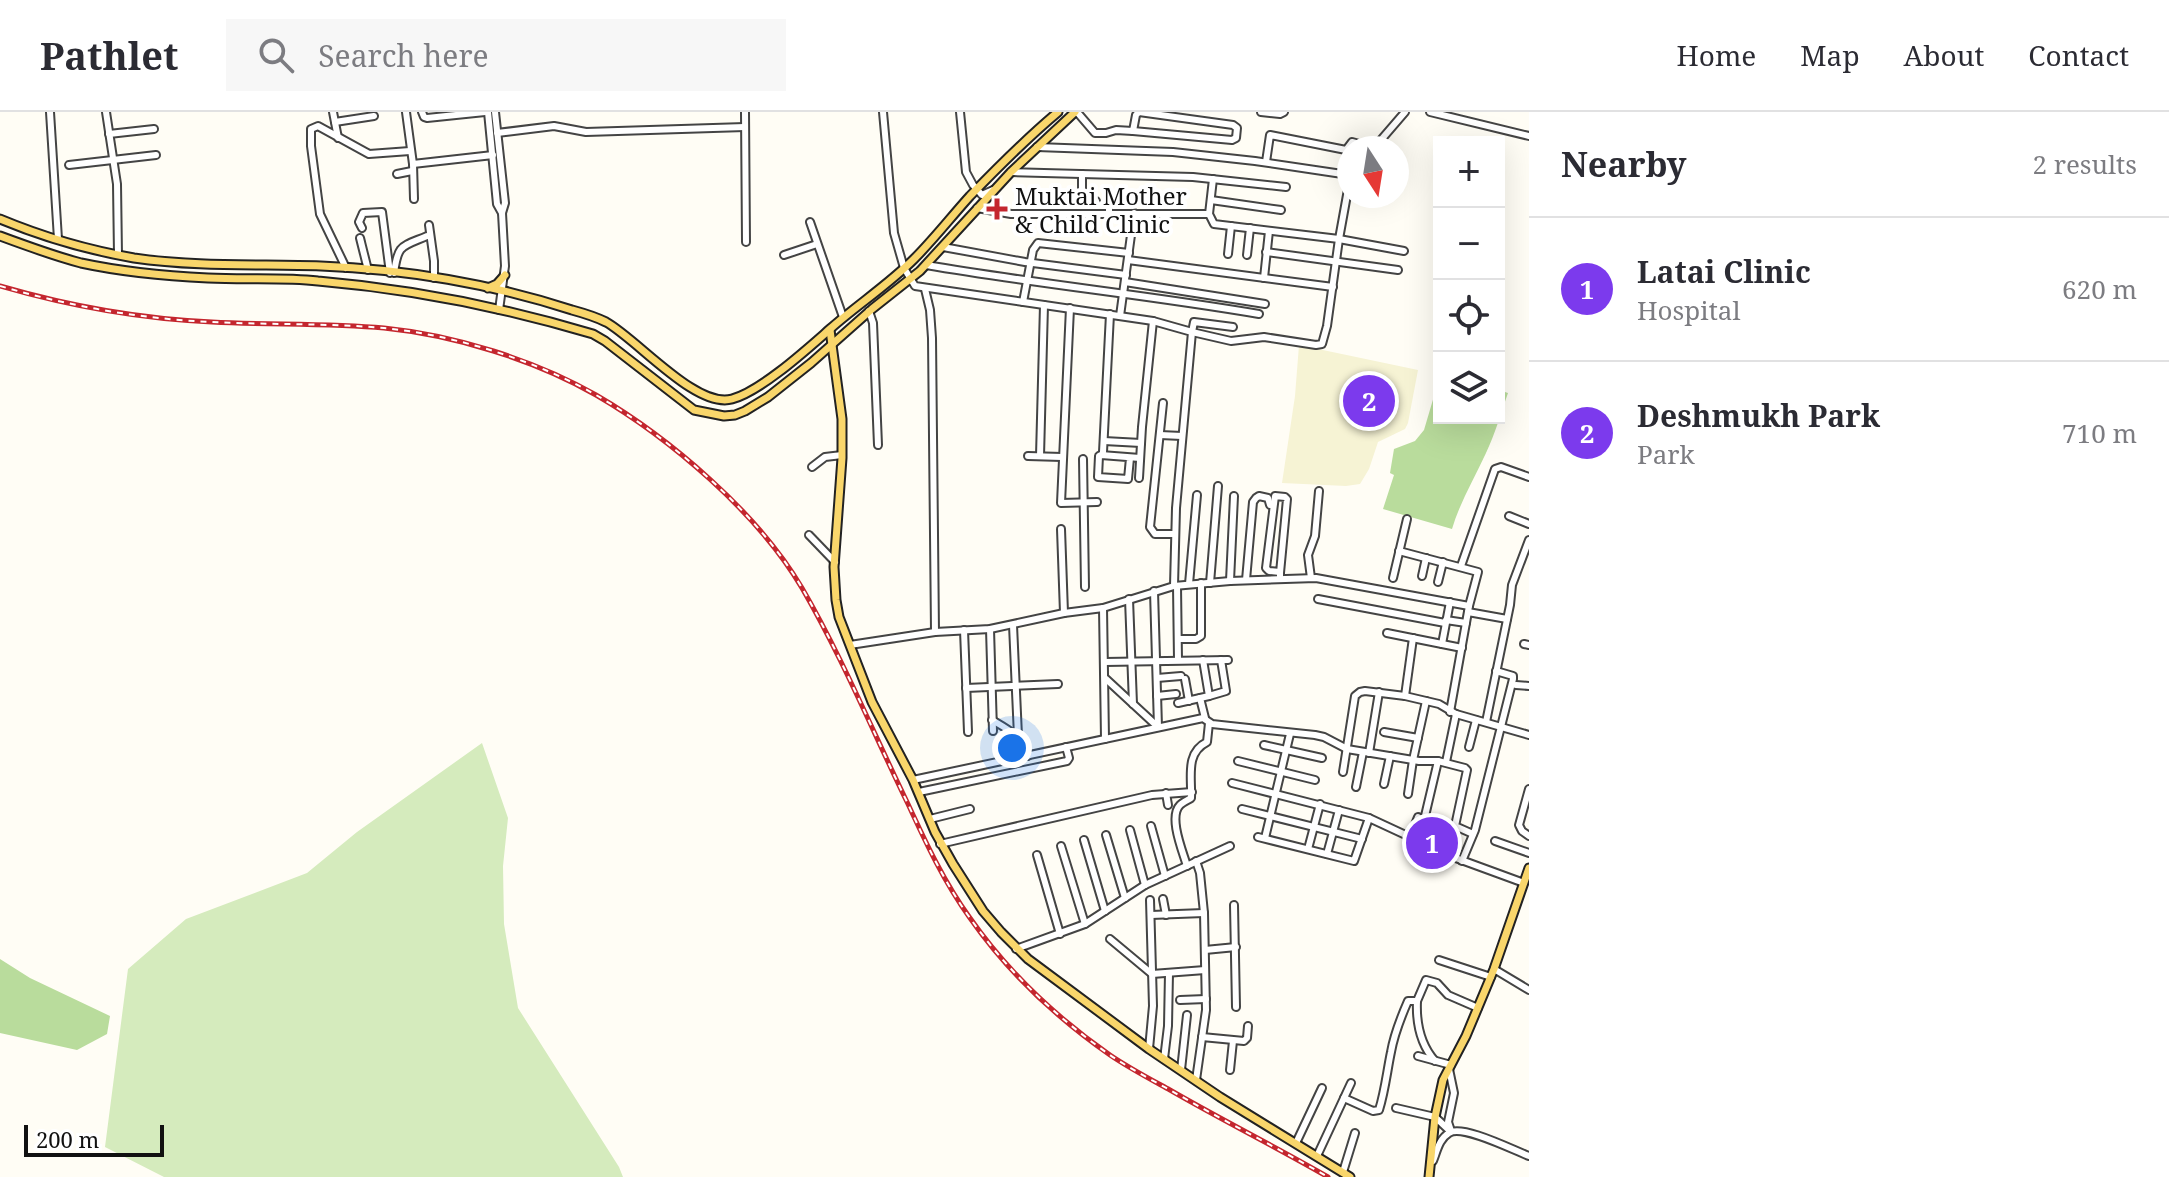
<!DOCTYPE html>
<html lang="en">
<head>
<meta charset="utf-8">
<style>
	body { margin:0; font-family:"Noto Serif",serif; background:#f7f7f7; color:#2b2b33 }
	.controls { position:absolute; right:24px; top:24px; display:grid; overflow:hidden; border-radius:0px; box-shadow:0 8px 32px #0002 }
	.controls button { width:72px; height:72px; display:grid; place-items:center; padding:0; border:0; border-bottom:2px solid #e1e1e2; background:#fff; color:#2b2b33; font:40px sans-serif }
	.compass { position:absolute; left:1337px; top:24px; width:72px; height:72px; border-radius:50%; background:#fff; box-shadow:0 8px 32px #0002; rotate:168deg }
	.scale { position:absolute; left:24px; bottom:20px; width:140px; box-sizing:border-box; padding-left:8px; border:4px solid #111; border-top:0; font-size:22px; line-height:28px; white-space:nowrap; color:#111; -webkit-text-stroke:6px #fff; paint-order:stroke }
	.you { position:absolute; left:1012px; top:636px; width:28px; height:28px; margin:-20px; border:6px solid #fff; border-radius:50%; background:#1a73e8; box-shadow:0 0 0 12px #1a73e833 }
	.badge { display:grid; place-items:center; width:52px; height:52px; border-radius:50%; background:#7c3aed; color:#fff; font-size:26px; font-weight:700 }
	.pin { position:absolute; translate:-50% -50%; border:4px solid #fff; box-shadow:0 2px 8px #0006 }
	.list { margin:0; padding:0; list-style:none }
	h2 { display:flex; justify-content:space-between; align-items:center; height:104px; margin:0; padding:0 32px; font-size:34px }
	h2 small { font-size:26px; font-weight:400; color:#7c7c81 }
	.list li { display:grid; grid-template-columns:52px 1fr auto; gap:24px; align-items:center; box-sizing:border-box; height:144px; padding:0 32px; border-top:2px solid #e1e1e2 }
	.list b { display:block; font-size:30px; white-space:nowrap }
	.list p { margin:0; font-size:26px; white-space:nowrap; color:#7c7c81 }
	.list em { font-size:26px; font-style:normal; color:#7c7c81 }
	.icon { flex:none; width:44px; height:44px; fill:none; stroke:currentColor; stroke-width:2; stroke-linecap:round; stroke-linejoin:round }
	.map { position:relative; flex:none; width:1529px; height:1065px; overflow:hidden }
	header { display:flex; align-items:center; gap:48px; box-sizing:border-box; height:112px; padding:0 40px; background:#fff; border-bottom:2px solid #e1e1e2 }
	header strong { font-size:38px }
	nav { display:flex; gap:44px; margin-inline-start:auto; font-size:28px }
	.search { width:560px; height:72px; background:#f7f7f7; display:flex; align-items:center; gap:20px; box-sizing:border-box; padding:0 28px; border-radius:0px; color:#7c7c81; font-size:30px }
	main { display:flex }
	aside { flex:1; background:#fff }
	.map>svg:first-child { display:block }
	.farmland { fill:#f6f3d4 }
	.green { fill:#d5ebbd }
	.forest { fill:#b9dc9c }
	.lines { fill:none; stroke-linecap:round; stroke-linejoin:round }
	.minor-casing { stroke:#444; stroke-width:10 }
	.major-casing { stroke:#222; stroke-width:11 }
	.minor { stroke:#fff; stroke-width:6 }
	.major { stroke:#f9d66b; stroke-width:7 }
	.rail-casing { stroke:#c4262e; stroke-width:5 }
	.rail { stroke:#fff; stroke-width:2; stroke-dasharray:6; stroke-linecap:butt }
	.poi-dot { fill:#c4262e; stroke:#fff; stroke-width:3 }
	.labels { text-anchor:middle; dominant-baseline:central; stroke-width:8; stroke-linejoin:round; paint-order:stroke }
	.poi-label { font-size:24px; fill:#111; stroke:#fff; text-anchor:start }
</style>
</head>
<body>
<header>
<strong>Pathlet</strong>
<div class="search"><svg class="icon" aria-label="search" viewBox="0 0 24 24"><circle cx="10" cy="10" r="6"/><path d="M15 15l6 6"/></svg>Search here</div>
<nav><a>Home</a><a>Map</a><a>About</a><a>Contact</a></nav>
</header>
<main>
<div class="map">
<svg width="1529" height="1065" viewBox="0 0 1529 1065">
	<rect width="100%" height="100%" fill="#fffdf5"/>
	<!-- farmland -->
	<polygon class="farmland" points="1299,233 1418,258 1408,311 1405,317 1378,330 1369,357 1360,372 1346,374 1282,371 1295,284"/>
	<!-- green -->
	<polygon class="green" points="482,631 508,706 503,754 504,812 518,896 619,1055 623,1065 164,1065 105,1035 128,857 186,807 307,761 357,720"/>
	<!-- forest -->
	<g class="forest">
		<path d="M1439,273V306H1499V278L1508,281C1501,301 1495,322 1486,341C1474,367 1460,390 1452,417L1383,397L1394,363L1390,361L1394,337L1415,329L1424,318L1437,274Z"/>
		<polygon points="0,847 30,866 110,904 107,922 77,938 0,921"/>
	</g>
	<g class="lines">
		<defs>
			<g id="minor">
				<polyline points="50,0 58,127"/>
				<polyline points="106,0 117,72 118,143"/>
				<polyline points="333,0 338,26"/>
				<polyline points="406,0 413,52 493,43"/>
				<polyline points="422,0 424,5 427,6 485,0"/>
				<polyline points="488,0 497,92 502,101"/>
				<polyline points="495,0 505,91 502,101 505,154 499,198"/>
				<polyline points="745,0 746,130"/>
				<polyline points="883,0 894,121 904,156 915,174 1153,209 1192,220 1176,396 1174,474"/>
				<polyline points="960,0 966,60 973,73 982,83 993,78"/>
				<polyline points="1077,0 1095,21 1106,21 1116,18 1133,19 1136,3 1139,0"/>
				<polyline points="1261,0 1280,2 1284,0"/>
				<polyline points="1430,0 1529,24"/>
				<polyline points="335,10 374,4"/>
				<polyline points="1133,19 1232,28 1236,26 1237,16 1233,13 1139,0"/>
				<polyline points="497,21 554,14 586,20 745,15"/>
				<polyline points="109,22 154,17"/>
				<polyline points="1037,35 1173,40 1255,49 1349,63"/>
				<polyline points="1374,36 1405,0"/>
				<polyline points="1266,50 1270,23 1346,38 1352,30 1374,36"/>
				<polyline points="413,52 414,87"/>
				<polyline points="69,53 156,43"/>
				<polyline points="1011,60 1193,65 1286,75"/>
				<polyline points="397,62 412,59"/>
				<polyline points="1082,62 1082,88 1096,89"/>
				<polyline points="1213,67 1209,102 1214,112 1339,127 1404,139"/>
				<polyline points="1109,87 1109,101"/>
				<polyline points="1211,88 1281,98"/>
				<polyline points="977,96 1011,102 1209,102"/>
				<polyline points="810,110 843,205"/>
				<polyline points="429,113 434,149 434,166"/>
				<polyline points="362,116 359,110 363,101 382,100 390,161"/>
				<polyline points="360,126 368,158"/>
				<polyline points="943,135 1025,150 1126,163"/>
				<polyline points="1266,140 1398,158"/>
				<polyline points="1228,142 1231,114"/>
				<polyline points="784,143 817,132"/>
				<polyline points="1247,143 1250,116"/>
				<polyline points="1128,148 1333,175"/>
				<path d="M926,153C1037,172 1148,183 1259,202"/>
				<polyline points="346,156 320,102 311,34 311,17 318,14 369,42 410,39"/>
				<path d="M394,161C398,132 401,135 427,124"/>
				<polyline points="1264,166 1269,119"/>
				<polyline points="1125,170 1265,192"/>
				<polyline points="925,177 930,198 932,226 935,520"/>
				<polyline points="1023,190 1033,138 1038,131 1129,141"/>
				<polyline points="1070,196 1061,391 1097,390"/>
				<polyline points="869,199 873,211 878,333"/>
				<polyline points="1120,204 1134,101"/>
				<polyline points="1233,215 1194,210 1192,220 1231,229 1264,225 1316,233 1322,232 1327,214 1339,127 1349,72"/>
				<polyline points="1163,291 1150,415 1155,422 1174,422"/>
				<polyline points="1160,323 1182,324"/>
				<polyline points="1104,329 1141,331"/>
				<polyline points="1103,340 1110,202"/>
				<polyline points="1028,344 1062,345"/>
				<polyline points="1040,344 1044,193"/>
				<polyline points="1130,346 1128,367 1098,365 1099,344 1101,343 1140,346"/>
				<polyline points="1083,347 1085,475"/>
				<polyline points="812,355 825,345 842,343"/>
				<polyline points="1139,366 1142,315 1153,209"/>
				<polyline points="1509,404 1529,412"/>
				<polyline points="1061,417 1064,501"/>
				<polyline points="809,423 835,450"/>
				<polyline points="1399,439 1478,460 1469,494 1450,600"/>
				<polyline points="1461,454 1495,357 1501,355 1529,365"/>
				<polyline points="1422,464 1426,446"/>
				<polyline points="1280,466 1280,461 1287,387 1285,385 1275,384 1266,456 1269,459 1280,460"/>
				<polyline points="1311,466 1308,443 1315,424 1319,379"/>
				<polyline points="1393,466 1407,407"/>
				<polyline points="1246,468 1253,390 1256,386 1259,384 1268,386 1270,393"/>
				<polyline points="1230,469 1234,384"/>
				<polyline points="1438,470 1443,450"/>
				<polyline points="1210,471 1218,374"/>
				<polyline points="1189,472 1197,383"/>
				<polyline points="1177,474 1178,548"/>
				<polyline points="1154,479 1158,615"/>
				<polyline points="1129,487 1133,592"/>
				<polyline points="1318,487 1445,511"/>
				<polyline points="1103,496 1105,627"/>
				<polyline points="1468,500 1507,507"/>
				<polyline points="1446,508 1466,511"/>
				<polyline points="1013,513 1018,624"/>
				<polyline points="990,517 993,619"/>
				<polyline points="964,518 968,620"/>
				<polyline points="1387,521 1462,536"/>
				<polyline points="1178,527 1196,527 1201,524 1201,471"/>
				<polyline points="1442,532 1450,490"/>
				<polyline points="1524,532 1529,533"/>
				<polyline points="850,533 935,520 990,517 1064,501 1103,496 1174,474 1230,469 1316,466 1469,494"/>
				<polyline points="1105,550 1228,548"/>
				<polyline points="1157,566 1181,564"/>
				<polyline points="1106,567 1158,615"/>
				<polyline points="1185,567 1189,589"/>
				<polyline points="1516,573 1529,574"/>
				<polyline points="966,576 1058,572"/>
				<polyline points="1157,584 1176,582"/>
				<polyline points="1209,584 1226,579 1221,548"/>
				<polyline points="1405,584 1413,526"/>
				<polyline points="1200,586 1205,606"/>
				<polyline points="1178,591 1209,584 1203,548"/>
				<path d="M992,608C1009,618 1022,624 1028,644"/>
				<polyline points="1486,610 1510,493 1512,473 1529,428"/>
				<polyline points="1384,620 1418,626"/>
				<polyline points="1264,633 1322,646"/>
				<polyline points="1469,635 1476,608"/>
				<polyline points="1369,641 1379,580"/>
				<polyline points="1238,649 1315,668"/>
				<polyline points="1446,650 1456,602"/>
				<polyline points="1343,660 1355,584 1360,580 1365,579 1405,584 1439,592 1456,602 1529,623"/>
				<polyline points="913,668 1203,606 1212,612 1315,623 1324,625 1347,637 1419,649 1438,649 1465,656 1467,658 1455,714 1473,722"/>
				<polyline points="1232,671 1369,706 1453,745 1524,771"/>
				<polyline points="1384,672 1390,644"/>
				<polyline points="1356,675 1363,640"/>
				<polyline points="1529,677 1519,713 1522,719 1529,724"/>
				<polyline points="919,680 1067,649 1069,646 1066,635"/>
				<polyline points="1166,681 1168,693"/>
				<polyline points="1408,682 1413,648 1426,589"/>
				<polyline points="1242,697 1362,727"/>
				<polyline points="1425,704 1438,649"/>
				<polyline points="930,707 970,697"/>
				<polyline points="1151,714 1165,764"/>
				<polyline points="1130,718 1145,773"/>
				<polyline points="1106,723 1125,786"/>
				<polyline points="1258,725 1354,749 1369,706"/>
				<polyline points="1410,725 1418,705"/>
				<polyline points="1265,726 1290,622"/>
				<polyline points="1084,728 1105,799"/>
				<polyline points="1495,729 1529,741"/>
				<polyline points="940,732 1152,683 1192,680"/>
				<polyline points="1061,734 1085,812"/>
				<polyline points="1308,737 1320,692"/>
				<polyline points="1327,742 1339,698"/>
				<polyline points="1037,743 1060,822"/>
				<polyline points="1462,749 1475,718 1513,567 1513,564 1496,559"/>
				<path d="M1187,754C1183,740 1168,705 1180,693C1183,690 1188,688 1191,686C1192,665 1185,641 1207,630L1209,611"/>
				<polyline points="1163,787 1166,803"/>
				<polyline points="1234,793 1236,895"/>
				<polyline points="1151,803 1204,801"/>
				<polyline points="1110,827 1152,862 1205,858"/>
				<polyline points="1016,837 1085,812 1145,773 1230,734"/>
				<polyline points="1205,838 1236,835"/>
				<polyline points="1439,848 1491,865"/>
				<polyline points="1494,857 1529,878"/>
				<polyline points="1180,888 1206,887"/>
				<path d="M1417,889C1416,911 1420,932 1435,949"/>
				<polyline points="1202,925 1244,929 1247,926 1248,914"/>
				<polyline points="1149,937 1153,894 1150,788"/>
				<polyline points="1418,944 1451,953"/>
				<polyline points="1164,947 1168,914 1169,861"/>
				<polyline points="1449,957 1454,981 1448,1010 1451,1019"/>
				<polyline points="1181,958 1187,903"/>
				<polyline points="1230,958 1233,929"/>
				<polyline points="1196,968 1206,898 1204,801 1200,761 1196,749"/>
				<path d="M1344,986L1373,999L1379,998C1385,979 1387,959 1391,940C1394,923 1401,905 1408,889H1417L1426,868L1437,871L1448,883L1478,896"/>
				<polyline points="1396,996 1435,1005 1450,1019"/>
				<polyline points="1296,1031 1322,976"/>
				<polyline points="1317,1044 1351,971"/>
				<path d="M1433,1049C1437,1039 1439,1027 1449,1021C1462,1012 1513,1038 1529,1044"/>
				<polyline points="1343,1060 1355,1021"/>
			</g>
			<g id="major">
				<path d="M0,107C43,125 88,138 134,146C196,155 259,152 321,154C404,157 493,172 572,198C583,201 596,205 606,210C637,227 696,297 732,287C761,279 806,238 830,217C857,193 888,173 914,147C934,127 951,105 970,84C998,55 1027,26 1058,0"/>
				<path d="M0,124C27,134 54,144 81,151C123,160 166,164 208,166C245,168 282,165 318,169C412,177 503,195 593,222L605,229L694,298L724,304L735,303L745,299L768,285L811,251L872,197L920,159L1011,60L1075,0"/>
				<polyline points="488,176 497,172 505,163"/>
				<polyline points="830,218 842,307 842,346 834,455 836,488 839,505 872,590 913,668 935,720 953,752 983,799 1001,820 1028,847 1149,937 1220,985 1350,1065"/>
				<polyline points="1429,1065 1435,1005 1443,968 1466,924 1494,857 1529,756"/>
			</g>
		</defs>
		<!-- minor casing -->
		<use href="#minor" class="minor-casing"/>
		<!-- major casing -->
		<use href="#major" class="major-casing"/>
		<!-- minor -->
		<use href="#minor" class="minor"/>
		<!-- major -->
		<use href="#major" class="major"/>
		<defs>
			<path id="rail" d="M0,174C69,194 140,207 212,210C269,213 327,211 384,216C454,223 535,248 596,283C670,326 758,401 802,476C842,545 873,620 908,692C926,731 944,770 970,806C1007,859 1057,906 1110,943C1129,956 1150,967 1170,978C1222,1008 1276,1035 1328,1065"/>
		</defs>
		<!-- rail casing -->
		<use href="#rail" class="rail-casing"/>
		<!-- rail -->
		<use href="#rail" class="rail"/>
	</g>
	<!-- markers -->
	<path class="poi-dot" d="M993 85h8v8h8v8h-8v8h-8v-8h-8v-8h8z"/>
	<g class="labels">
		<!-- poi labels -->
		<g class="poi-label">
			<text x="1015" y="83">Muktai Mother<tspan x="1015" dy="28">&amp; Child Clinic</tspan></text>
		</g>
	</g>
</svg>
<div class="controls">
<button>+</button>
<button>−</button>
<button><svg class="icon" aria-label="locate" viewBox="0 0 24 24"><circle cx="12" cy="12" r="6"/><path d="M12 2v4M12 18v4M2 12h4M18 12h4"/></svg></button>
<button><svg class="icon" aria-label="layers" viewBox="0 0 24 24"><path d="M12 4l9 5-9 5-9-5zM3 14l9 5 9-5"/></svg></button>
</div>
<svg class="compass" viewBox="-18 -18 36 36"><path d="M0-13l5 13h-10z" fill="#e53935"/><path d="M0 13l5-13h-10z" fill="#7c7c81"/></svg>
<div class="scale">200 m</div>
<div class="you"></div>
<div class="pin badge" style="left:1432px;top:731px">1</div>
<div class="pin badge" style="left:1369px;top:289px">2</div>
</div>
<aside>
<h2>Nearby<small>2 results</small></h2>
<ul class="list">
<li><span class="badge">1</span><div><b>Latai Clinic</b><p>Hospital</p></div><em>620 m</em></li>
<li><span class="badge">2</span><div><b>Deshmukh Park</b><p>Park</p></div><em>710 m</em></li>
</ul>
</aside>
</main>
</body>
</html>
